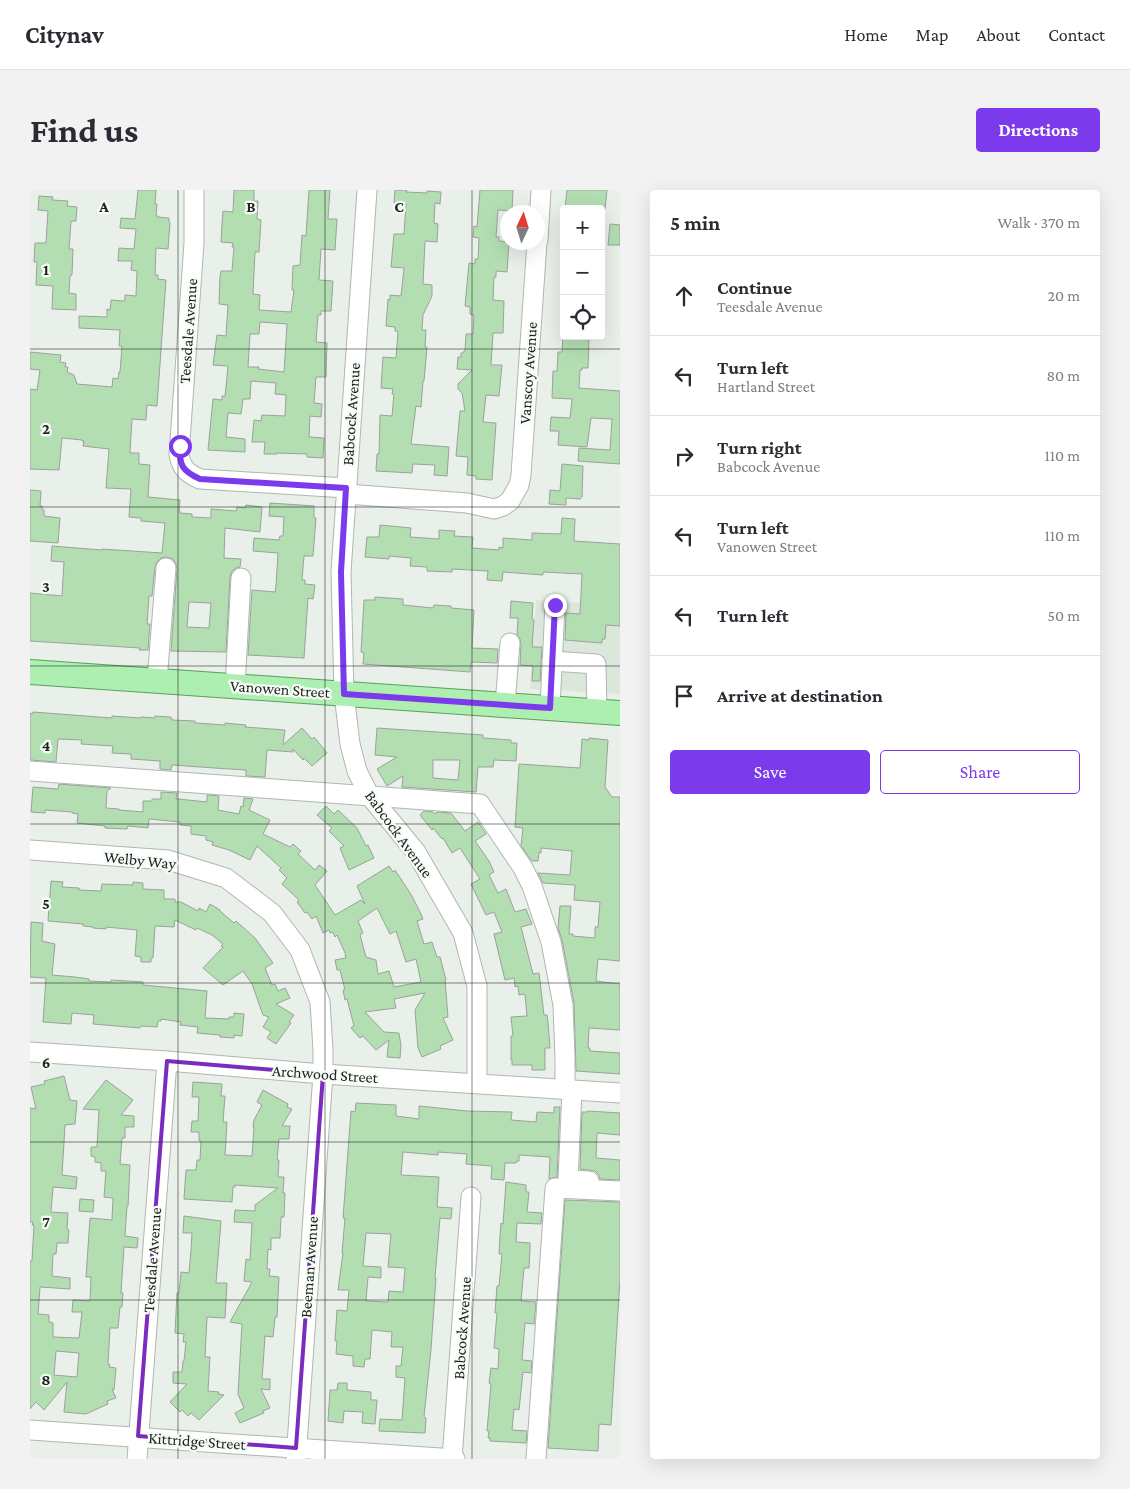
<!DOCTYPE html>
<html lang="en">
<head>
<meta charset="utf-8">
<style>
	body { margin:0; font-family:"Crimson Pro",serif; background:#f2f2f3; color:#2b2b33 }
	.controls { position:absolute; right:15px; top:15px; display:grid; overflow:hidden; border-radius:5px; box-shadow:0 5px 20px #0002 }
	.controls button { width:45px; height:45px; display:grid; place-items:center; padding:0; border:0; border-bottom:1px solid #e1e1e2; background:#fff; color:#2b2b33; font:25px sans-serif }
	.compass { position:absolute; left:470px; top:15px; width:45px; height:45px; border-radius:50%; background:#fff; box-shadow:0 5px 20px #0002; rotate:4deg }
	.stop { position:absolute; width:15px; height:15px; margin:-11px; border:4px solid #7c3aed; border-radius:50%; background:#fff }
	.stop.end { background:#7c3aed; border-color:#fff; box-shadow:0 1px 5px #0008 }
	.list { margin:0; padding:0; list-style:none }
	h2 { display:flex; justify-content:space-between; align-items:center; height:65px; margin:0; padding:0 20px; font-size:21px }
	h2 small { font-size:16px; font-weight:400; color:#7c7c81 }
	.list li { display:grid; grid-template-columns:32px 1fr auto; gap:15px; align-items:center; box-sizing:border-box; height:80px; padding:0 20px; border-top:1px solid #e1e1e2 }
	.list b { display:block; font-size:19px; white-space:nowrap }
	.list p { margin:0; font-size:16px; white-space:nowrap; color:#7c7c81 }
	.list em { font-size:16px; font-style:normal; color:#7c7c81 }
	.actions { display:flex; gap:10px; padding:15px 20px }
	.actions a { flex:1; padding:11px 0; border:1px solid #7c3aed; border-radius:5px; text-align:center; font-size:18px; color:#7c3aed }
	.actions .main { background:#7c3aed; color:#fff }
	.icon { flex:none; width:28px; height:28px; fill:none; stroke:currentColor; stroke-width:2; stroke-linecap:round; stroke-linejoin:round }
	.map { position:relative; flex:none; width:590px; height:1269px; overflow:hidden; border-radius:5px }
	header { display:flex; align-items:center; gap:30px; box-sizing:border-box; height:70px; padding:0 25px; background:#fff; border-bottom:1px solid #e1e1e2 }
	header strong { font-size:24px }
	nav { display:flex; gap:28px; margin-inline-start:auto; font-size:18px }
	.intro { display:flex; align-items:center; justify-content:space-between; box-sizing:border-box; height:120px; padding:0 30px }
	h1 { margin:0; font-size:35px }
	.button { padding:12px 22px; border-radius:5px; background:#7c3aed; color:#fff; font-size:18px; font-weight:700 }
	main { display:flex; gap:30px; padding:0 30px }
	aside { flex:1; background:#fff; border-radius:5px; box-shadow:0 5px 20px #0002 }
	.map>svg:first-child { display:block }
	.built { fill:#dbe7db }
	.building { fill:#b2deb2; stroke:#9ba19b; fill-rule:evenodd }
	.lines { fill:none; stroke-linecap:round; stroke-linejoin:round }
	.minor-casing { stroke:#b0b6b0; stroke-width:21 }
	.major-casing { stroke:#57a05a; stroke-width:26 }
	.minor { stroke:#fff; stroke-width:19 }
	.major { stroke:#adefb0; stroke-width:24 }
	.route { stroke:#7c3aed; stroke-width:6 }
	.marked { fill:none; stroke:#7b2cbf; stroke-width:4; stroke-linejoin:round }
	.grid { fill:none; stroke:#1e211e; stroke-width:1; stroke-opacity:0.55 }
	.labels { text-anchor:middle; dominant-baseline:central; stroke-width:4.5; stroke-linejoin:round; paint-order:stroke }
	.street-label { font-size:16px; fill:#1e211e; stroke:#f6fcf6 }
	.grid-label { font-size:16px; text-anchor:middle; font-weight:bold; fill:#1e211e; stroke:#f6fcf6; stroke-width:4.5; stroke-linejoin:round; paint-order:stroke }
</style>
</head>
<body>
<header>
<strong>Citynav</strong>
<nav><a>Home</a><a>Map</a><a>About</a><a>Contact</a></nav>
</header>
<div class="intro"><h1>Find us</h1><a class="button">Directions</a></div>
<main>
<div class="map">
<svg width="590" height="1269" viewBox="0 0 590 1269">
	<rect width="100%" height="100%" fill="#e9efe9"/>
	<!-- built -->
	<polygon class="built" points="506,410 590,416 590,504 500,499"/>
	<!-- building -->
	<g class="building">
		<path d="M108,0H126L125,14H127L126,26H128V27L139,28V32L140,33L138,59L126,58L125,85H128V89L136,90L127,216L117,215L116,230L102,229L100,263H109V274L120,275L118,307L150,310L149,321H150V323L162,324V327L181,328V319L206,321L207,317L215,318L216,315L232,317L230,342L195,338L194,368L211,369L210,377L206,378L202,381L200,387L196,462H194L141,461L147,379L146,374L143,369L136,367L131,368L127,372L125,377L122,406H119L117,434H120L118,460H109L110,458L0,451V403L32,406L34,372L21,371L22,356L72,360V359L132,363L135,333L111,331V328L99,327L101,299L76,298L79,259L53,256L54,251H52V250L32,248L29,280L0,279V199L7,200L10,180L0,179V162L31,165L30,172L36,173L35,177H38L37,182L44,185L47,194L82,197L83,188L88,189L89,182H90L92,156H89L90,140L49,138V126L77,127V119L80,120L81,110L93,111L95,110V105L106,106L107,81L101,80L102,71H88L89,58L104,59L106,39L90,38L91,28L105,29ZM159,412L181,413L179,438L157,437Z"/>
		<path d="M204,0H224V11H228L227,29L231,30L229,62H225L223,104L230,105L229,120L261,122L264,100H262L263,76L270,75L272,45L276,46L279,0H300L298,29H307L305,60L291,59L289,90L303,91L301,121H291V125H288L286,152L297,153L296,187H286L284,213L292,214L291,227L280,226L279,247L294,248L293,268L277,267V264L247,263V264H234L235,252H222L224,230L231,231L232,225L255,226L256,205L245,204L246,193L221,191L220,209H213L211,224L198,223L196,247L215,249V262L178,260L183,209L192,210V206H195L196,197L198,176L183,175L187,145L196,146L198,115L189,114L190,87L191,81H202L204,57H202L203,53L191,52L192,34L193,21L203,22ZM230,132L257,134L254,182L228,179L229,177H218L220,144H229Z"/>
		<polygon points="365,0 377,0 376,2 397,3 397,1 411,2 410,14 405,13 404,33 408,34 407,52 395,51 393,94 402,95 402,106 393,125 392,140 396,140 395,157 397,157 394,191 393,191 391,217 386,216 381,254 419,257 417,286 404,285 405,275 383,274 382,283 346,281 347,264 349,264 350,225 362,226 364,204 362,204 363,199 351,198 353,167 366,168 368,141 365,141 365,137 356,136 358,109 360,110 360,105 371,106 374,78 361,77 364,44 374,44 376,14 364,13"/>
		<polygon points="450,0 483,0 482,21 468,20 466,47 469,47 469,51 479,52 477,82 466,81 466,87 464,87 463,110 474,111 473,143 463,143 461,175 472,175 469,206 456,205 453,232 466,233 462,290 446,289 446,286 437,285 438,267 426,266 430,221 435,221 432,203 428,199 428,194 442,180 427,179 428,167 431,167 431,163 433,163 434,161 435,161 436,144 443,144 444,125 440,124 440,117 435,116 439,73 445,74 445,69 448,69 449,48 443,47 444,36 447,37"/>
		<polygon points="537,0 577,0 575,19 535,19"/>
		<polygon points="9,6 23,7 22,10 38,11 37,16 47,17 46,31 41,31 39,59 43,59 42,85 40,86 39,103 46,104 46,120 22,119 23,96 6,95 7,72 4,72 5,53 16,53 18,21 8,20"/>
		<polygon points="580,34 590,35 590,55 578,55"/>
		<polygon points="533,146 559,146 558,178 552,178 552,180 550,180 549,198 590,201 590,274 548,271 549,258 580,260 582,229 561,228 557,257 528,255 529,241 520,241 521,227 540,228 542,209 522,208 523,181 527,181 528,162 532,162"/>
		<polygon points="532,274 553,276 552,307 550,309 536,308 536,315 519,314 520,300 530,301"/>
		<polygon points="0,300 11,301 10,316 12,316 12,319 14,320 14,326 30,328 28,353 0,351"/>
		<polygon points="240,313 284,316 284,328 286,328 283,366 274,366 272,390 275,390 275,394 285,395 283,409 278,408 274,468 218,465 222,400 245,402 246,396 248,363 223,361 224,348 249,350 250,346 253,346 254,327 239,326"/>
		<polygon points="532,328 545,329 544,351 590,354 590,436 576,435 575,449 572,449 572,453 535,450 536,423 550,424 552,384 513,382 513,385 473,382 472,391 457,390 458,381 422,379 422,382 397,381 397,377 380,376 381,368 359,366 359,369 335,367 337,347 349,347 350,335 381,338 380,347 409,349 409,340 425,341 424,346 443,347 442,358 469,360 469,357 473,358 473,348 502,350 502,343 531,344"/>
		<polygon points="345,407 373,409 373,415 403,418 404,415 421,416 421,418 444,420 442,458 468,459 467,473 441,472 440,482 333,474 334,463 331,462 334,410 345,410"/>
		<polygon points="481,411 503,413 502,429 504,430 502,457 512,457 510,491 502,491 503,476 490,475 491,454 490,449 487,445 488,428 480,428"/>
		<polygon points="3,522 82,528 82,526 111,528 111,527 125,528 125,526 141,527 142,530 165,531 165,533 195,535 195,533 216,535 215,537 255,540 253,555 272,538 282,549 284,547 297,563 282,576 274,568 273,570 263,559 263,562 237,560 235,587 216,586 216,580 184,578 142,575 141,580 130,579 130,571 101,569 101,564 82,563 83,556 51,554 52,550 28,549 26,572 0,570 0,523 2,524"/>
		<path d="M347,538L453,545V548L481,550V553H487L486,571L464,570L463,577H448L446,602L372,597L373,586L357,596L347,579L367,567L345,565ZM403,570H430L428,590L403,588Z"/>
		<polygon points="559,548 578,550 575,597 582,607 590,607 590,771 568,769 566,791 590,794 590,840 559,838 558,858 560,858 560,861 590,863 590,884 546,881 544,813 532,750 528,738 530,716 541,716 539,744 543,744 543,746 565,748 565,737 568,737 570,712 544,710 545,695 513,693 508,683 540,685 542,661 511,658 511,663 509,662 508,671 502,671 491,656 493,638 485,637 489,574 550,578 552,549 559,550"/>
		<path d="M29,594L81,598L77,601L76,618L89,619V620L113,622V611H122V609H131V602L147,603L146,609H148L177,612V605L189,606L188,620L209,624L211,616L213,617L214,608L223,609L219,620L240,630L233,644L260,657L263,654L271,661L268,664L285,680L289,675L297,681L285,695L305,725L331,710L335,714L327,696L359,676L363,682L365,680L382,706L391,724L393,729L387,731L394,754L402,752L407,767H410L416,790H415L418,827L413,828L423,850L410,856L411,859L392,867L388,858L385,820L395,803L364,809L366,818L335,822L354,842L369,843L371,856L370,868L357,867L359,850L346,860L333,846L330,848L321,838L324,836L317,809L315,810L313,800H315L310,780H307L305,770L316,768L315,765H316L307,745L305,747L303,742L300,743L299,740L293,743L286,726L282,729L277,722L275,723L267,712L269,710L252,694L257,688L249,680L251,678L227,656L220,670L199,660L182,655L183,652L176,650V646L161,644V636L150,635V632L119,629L118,638L98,636L97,639L75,638V636L47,633L48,624L42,623V622L15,620V623L1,622L3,597L28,599ZM347,718L360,744L366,741L376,772L386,769L391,792L364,797L359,781L348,784L346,770L336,767L330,745L333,743L328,731Z"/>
		<polygon points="296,616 304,624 308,620 327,638 336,656 338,655 344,668 319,680 310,658 314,656 299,641 302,638 287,625"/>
		<polygon points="394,621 403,622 405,624 407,622 421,623 435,641 448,632 456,644 445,651 459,671 464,682 459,685 468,703 476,699 485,722 496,719 502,734 491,737 503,784 509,783 514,825 517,825 518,832 520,858 515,858 515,880 502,880 502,875 482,875 482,870 481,870 481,846 483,846 481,827 497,826 495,805 494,804 489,805 488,796 485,797 484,788 475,790 464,744 472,742 464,722 456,725 441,694 450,689 430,658 422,663 413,648 412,649 403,638 402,640 390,625"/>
		<polygon points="21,691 33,692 32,697 49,698 49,700 71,701 72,694 103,695 103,692 113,693 113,699 134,700 134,709 145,709 145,712 151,712 168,721 169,718 176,722 180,714 190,720 190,721 204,733 206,731 225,748 243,773 235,778 242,795 245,794 248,801 255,798 260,808 246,814 264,825 259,832 261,833 246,854 237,848 241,842 233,837 239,827 233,825 222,794 213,781 193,795 173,778 193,757 191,756 193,754 182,745 167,738 166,740 145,730 144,737 125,736 123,768 121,768 121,772 111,772 111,767 105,766 107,740 76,737 76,739 63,738 63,737 53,736 53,734 18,731"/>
		<polygon points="1,732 13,733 12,751 25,754 22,785 45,787 59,789 59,791 81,792 81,790 113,792 113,795 177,801 175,828 199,829 199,827 204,827 204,823 214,824 212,846 204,845 204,848 190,847 190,845 167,843 168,837 150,835 151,832 131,829 131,831 128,831 127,837 111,836 110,838 63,834 64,825 42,823 41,834 13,832 16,788 0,787"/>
		<path d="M34,886L40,910L47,911L45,934L35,935L32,985L47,987L46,999L23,997L21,1022L38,1023L37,1039L39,1040L38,1053H27L26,1064H23L22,1086L40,1088V1099L10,1097L8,1124L19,1125V1132L23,1133V1147L49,1148L52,1122H42L43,1110L60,1111L61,1087H56L60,1028L82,1030L83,1008L74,1007L76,981H71V973L65,972V967L61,966V957H67L69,920L53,919L76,890L103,910L91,925L104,926V937H95V948H92L90,974L100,975L98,1016H97L95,1046L108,1048L107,1058L94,1057L91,1103H93L92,1117H90L88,1138H80L78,1174L80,1175L79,1177L86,1178L84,1200L82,1199L86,1208L77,1211L78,1214L56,1224L34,1222L37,1192L14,1220L6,1212L0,1219V1071H2L4,1035H2L3,1032H0V918L6,919L1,897L15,894L14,891ZM26,1161L49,1163L47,1187L24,1185Z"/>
		<polygon points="163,892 192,894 191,906 195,906 193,932 197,932 195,965 222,966 224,937 223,937 224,930 232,915 227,912 233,900 258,914 257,917 262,919 252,936 260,936 259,949 249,949 247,970 249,970 248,987 254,987 253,1003 255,1003 254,1027 251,1027 250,1048 241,1048 241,1060 238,1059 237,1079 240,1079 239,1086 249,1087 247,1127 245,1127 243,1147 235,1146 234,1161 232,1189 240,1189 240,1200 231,1199 240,1218 233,1221 234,1223 210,1233 205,1223 214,1218 208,1204 212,1134 200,1132 222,1092 214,1091 216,1069 220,1070 222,1033 204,1032 205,1020 225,1021 225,1015 248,998 205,995 205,997 203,997 202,1012 154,1009 156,980 166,980 167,970 170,970 171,951 169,951 169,942 161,942 162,931 168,931 169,907 162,907"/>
		<path d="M326,913L366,915V926L389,929V916L437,921L482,922L481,930L506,932L507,922L524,923V917H530L527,987L519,989L520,967L489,965V971H487L486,973H475L474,990L461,989L462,976L436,974L437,964L408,962V965L373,962L371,985L409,987L407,1017L422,1018L421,1029L410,1028L405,1088H406L401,1159L394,1227L396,1228L395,1243L349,1241L350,1229L372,1230L375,1188L366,1187V1176H371L373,1157H361L362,1142L342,1140L340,1169H335L334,1177L323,1176V1166L306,1164L307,1151H305L307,1120L317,1121L319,1100H308L313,1063H312L315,1028H313L321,921L325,922ZM336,1043L361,1044L358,1077L375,1078L373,1102L359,1101L358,1112L336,1111L338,1087L351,1088V1077L333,1076Z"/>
		<polygon points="558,921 590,923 590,945 567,943 566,968 590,970 590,990 570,989 569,985 565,981 550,979 552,922 557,922"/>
		<polygon points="476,992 496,995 496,1002 499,1002 497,1022 512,1023 511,1034 487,1033 486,1052 500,1053 500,1059 499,1078 494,1078 491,1111 506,1112 504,1134 495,1133 492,1170 502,1171 501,1183 493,1182 489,1220 484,1219 482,1240 497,1241 496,1253 460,1251 460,1248 458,1248 459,1241 457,1241 461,1194 459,1193 461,1178 468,1179 469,1159 464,1158 467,1123 465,1123 467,1096 469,1096 472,1064 469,1064 470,1046 471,1033 473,1034"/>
		<polygon points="50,1009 64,1010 63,1022 49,1021"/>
		<polygon points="535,1010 590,1012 590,1088 581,1235 569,1234 568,1261 518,1258"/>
		<polygon points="154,1026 191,1031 186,1093 197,1093 195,1128 177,1127 175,1167 180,1167 178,1201 189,1202 188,1204 194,1205 169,1230 161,1223 158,1226 152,1220 150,1222 140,1212 157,1194 143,1193 143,1182 152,1182 153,1171 154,1171 156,1152 153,1152 154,1144 145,1143 147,1103 149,1103 151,1082 159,1083 161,1060 162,1043 153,1043"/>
		<polygon points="308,1193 317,1193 317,1200 341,1202 341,1210 347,1210 345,1234 332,1233 333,1222 314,1221 313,1233 298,1231 300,1200 307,1200"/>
	</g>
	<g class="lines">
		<defs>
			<g id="minor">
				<path d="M164,0V53L149,265C152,279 157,283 170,289L316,298"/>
				<polyline points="337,0 311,382 314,504 320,554 327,581 339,605 386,662 433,743 447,796 447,893"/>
				<polyline points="508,50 511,0"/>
				<polyline points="316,304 437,313 464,319 473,316 480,311 489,295 491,285 507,52"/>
				<polyline points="522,471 566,474 567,521"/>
				<polyline points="127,491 136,378"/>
				<polyline points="205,497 211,388"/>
				<polyline points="475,514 480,453"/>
				<polyline points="520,518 525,415"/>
				<polyline points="0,581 450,614 493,678 502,696 521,752 533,815 535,867 535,899"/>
				<polyline points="0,660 138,670 196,688 242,723 270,760 290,812 293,860 293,884 266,1269"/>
				<polyline points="0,862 137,871 293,884 590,903"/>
				<polyline points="542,900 538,990 559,991"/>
				<polyline points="0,1240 425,1269"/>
				<polyline points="107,1269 137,871"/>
				<polyline points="422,1269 441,1007"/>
				<polyline points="506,1269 525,998 590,1001"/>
			</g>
			<polyline id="major" points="0,482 590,523"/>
		</defs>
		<!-- minor casing -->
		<use href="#minor" class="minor-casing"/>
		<!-- major casing -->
		<use href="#major" class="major-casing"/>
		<!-- minor -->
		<use href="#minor" class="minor"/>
		<!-- major -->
		<use href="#major" class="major"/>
	</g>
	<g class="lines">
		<!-- route -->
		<path class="route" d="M150,256C149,275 152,281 170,289L316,298L311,382L314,504L520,518L525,415"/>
	</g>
	<!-- marked area -->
	<path class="marked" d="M137,871L293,884L266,1258L108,1246Z"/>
	<!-- grid -->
	<path class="grid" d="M148,0V1269M295,0V1269M442,0V1269M0,159H590M0,317H590M0,476H590M0,634H590M0,793H590M0,952H590M0,1110H590"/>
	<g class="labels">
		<!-- street labels -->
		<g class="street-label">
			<text transform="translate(158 141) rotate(-86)">Teesdale Avenue</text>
			<text transform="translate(498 183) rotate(-86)">Vanscoy Avenue</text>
			<text transform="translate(321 224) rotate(-86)">Babcock Avenue</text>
			<text transform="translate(250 499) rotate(4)">Vanowen Street</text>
			<text transform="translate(369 644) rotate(54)">Babcock Avenue</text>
			<text transform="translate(110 670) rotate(6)">Welby Way</text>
			<text transform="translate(295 884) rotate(4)">Archwood Street</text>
			<text transform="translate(122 1070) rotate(-86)">Teesdale Avenue</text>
			<text transform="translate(279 1077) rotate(-86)">Beeman Avenue</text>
			<text transform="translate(432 1138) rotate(-86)">Babcock Avenue</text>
			<text transform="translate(167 1251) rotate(4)">Kittridge Street</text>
		</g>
	</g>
	<g class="grid-label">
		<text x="74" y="22">A</text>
		<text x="221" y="22">B</text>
		<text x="369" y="22">C</text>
		<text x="16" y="85">1</text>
		<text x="16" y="244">2</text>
		<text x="16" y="402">3</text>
		<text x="16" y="561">4</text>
		<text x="16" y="719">5</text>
		<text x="16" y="878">6</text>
		<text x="16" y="1037">7</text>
		<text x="16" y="1195">8</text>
	</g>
</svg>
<div class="controls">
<button>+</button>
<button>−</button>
<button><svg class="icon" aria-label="locate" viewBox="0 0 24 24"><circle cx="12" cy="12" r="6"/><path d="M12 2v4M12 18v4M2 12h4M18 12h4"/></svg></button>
</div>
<svg class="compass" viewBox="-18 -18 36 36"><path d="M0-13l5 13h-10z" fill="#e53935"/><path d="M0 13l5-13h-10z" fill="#7c7c81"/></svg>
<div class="stop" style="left:150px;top:256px"></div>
<div class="stop end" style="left:525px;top:415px"></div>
</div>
<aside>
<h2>5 min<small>Walk · 370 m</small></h2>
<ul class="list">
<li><svg class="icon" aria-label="ahead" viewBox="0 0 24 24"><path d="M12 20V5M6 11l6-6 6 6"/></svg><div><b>Continue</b><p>Teesdale Avenue</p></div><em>20 m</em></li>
<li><svg class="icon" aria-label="left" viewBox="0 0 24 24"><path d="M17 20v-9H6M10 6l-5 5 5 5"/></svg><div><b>Turn left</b><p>Hartland Street</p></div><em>80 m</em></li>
<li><svg class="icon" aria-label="right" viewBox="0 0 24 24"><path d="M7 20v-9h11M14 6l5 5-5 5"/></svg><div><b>Turn right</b><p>Babcock Avenue</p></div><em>110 m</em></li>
<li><svg class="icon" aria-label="left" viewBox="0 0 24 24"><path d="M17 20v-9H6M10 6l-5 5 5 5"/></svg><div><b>Turn left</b><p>Vanowen Street</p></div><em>110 m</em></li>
<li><svg class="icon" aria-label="left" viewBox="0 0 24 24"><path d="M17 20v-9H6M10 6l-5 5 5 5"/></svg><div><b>Turn left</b></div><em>50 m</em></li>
<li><svg class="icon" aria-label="arrive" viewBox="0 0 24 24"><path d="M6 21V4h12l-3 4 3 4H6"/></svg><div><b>Arrive at destination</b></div></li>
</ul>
<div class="actions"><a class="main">Save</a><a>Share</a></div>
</aside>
</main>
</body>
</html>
